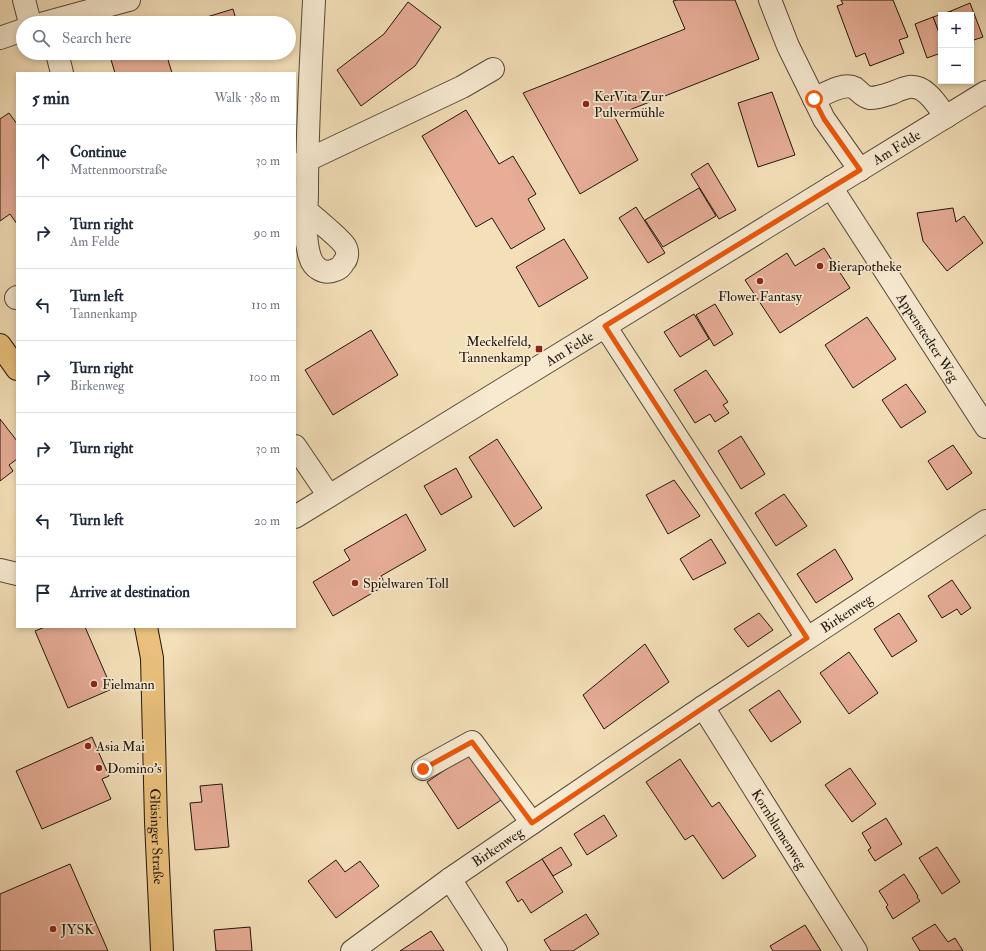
<!DOCTYPE html>
<html lang="en">
<head>
<meta charset="utf-8">
<style>
	body { margin:0; font-family:"IM FELL Double Pica",serif; background:#f6f6f7; color:#1f2937 }
	.controls { position:absolute; right:12px; top:12px; display:grid; overflow:hidden; border-radius:0px; box-shadow:0 2px 6px #0003 }
	.controls button { width:36px; height:36px; display:grid; place-items:center; padding:0; border:0; border-bottom:1px solid #e0e1e3; background:#fff; color:#1f2937; font:20px sans-serif }
	.stop { position:absolute; width:12px; height:12px; margin:-9px; border:3px solid #ea580c; border-radius:50%; background:#fff }
	.stop.end { background:#ea580c; border-color:#fff; box-shadow:0 1px 4px #0008 }
	.list { margin:0; padding:0; list-style:none }
	h2 { display:flex; justify-content:space-between; align-items:center; height:52px; margin:0; padding:0 16px; font-size:17px }
	h2 small { font-size:13px; font-weight:400; color:#747a83 }
	.list li { display:grid; grid-template-columns:26px 1fr auto; gap:12px; align-items:center; box-sizing:border-box; height:72px; padding:0 16px; border-top:1px solid #e0e1e3 }
	.list b { display:block; font-size:15px; white-space:nowrap }
	.list p { margin:0; font-size:13px; white-space:nowrap; color:#747a83 }
	.list em { font-size:13px; font-style:normal; color:#747a83 }
	.icon { flex:none; width:22px; height:22px; fill:none; stroke:currentColor; stroke-width:2; stroke-linecap:round; stroke-linejoin:round }
	.map { position:relative; flex:none; width:986px; height:951px; overflow:hidden }
	.search { position:absolute; background:#fff; box-shadow:0 2px 6px #0003; left:16px; top:16px; width:280px; height:44px; display:flex; align-items:center; gap:10px; box-sizing:border-box; padding:0 14px; border-radius:22px; color:#747a83; font-size:15px }
	.panel { position:absolute; background:#fff; box-shadow:0 2px 6px #0003; left:16px; top:72px; width:280px; height:556px; border-radius:0px }
	.map>svg:first-child { display:block }
	.building { fill:#e7ad97; stroke:#20160d }
	.lines { fill:none; stroke-linecap:round; stroke-linejoin:round }
	.minor-casing { stroke:#554838; stroke-width:24 }
	.major-casing { stroke:#20160d; stroke-width:24 }
	.minor { stroke:#f7ead1; stroke-width:22 }
	.major { stroke:#eac07c; stroke-width:22 }
	.route { stroke:#ea580c; stroke-width:5 }
	.poi-dot { fill:#8f2418; stroke:#f7ead1; stroke-width:1.5 }
	.labels { text-anchor:middle; dominant-baseline:central; stroke-width:3.5; stroke-linejoin:round; paint-order:stroke }
	.poi-label { font-size:14px; fill:#20160d; stroke:#f7ead1; text-anchor:start }
	.street-label { font-size:14px; fill:#20160d; stroke:#f7ead1 }
</style>
</head>
<body>
<div class="map">
<svg width="986" height="951" viewBox="0 0 986 951">
	<rect width="100%" height="100%" fill="#f3dfb8"/>
	<filter id="stains"><feTurbulence type="fractalNoise" baseFrequency=".005" numOctaves="4"/><feColorMatrix values="0 0 0 0 .2 0 0 0 0 .09 0 0 0 0 .02 0 0 0 .5 -.17"/></filter>
	<radialGradient id="worn" r=".72"><stop offset=".6" stop-color="#630" stop-opacity="0"/><stop offset="1" stop-color="#630" stop-opacity=".3"/></radialGradient>
	<!-- building -->
	<g class="building">
		<polygon points="677,0 735,0 759,59 614,116 638,160 580,194 523,93 685,29 673,1"/>
		<polygon points="841,0 893,0 908,37 899,40 904,53 870,66 865,53 856,57 837,6 843,4"/>
		<polygon points="408,2 441,27 415,66 361,106 337,70 384,34"/>
		<polygon points="970,3 983,37 971,41 971,15 953,15 951,11"/>
		<polygon points="233,9 237,23 187,23"/>
		<polygon points="951,11 953,15 941,15 941,38 933,17"/>
		<polygon points="933,17 941,38 941,53 927,58 915,24"/>
		<polygon points="109,53 166,53 172,73 115,73"/>
		<polygon points="772,92 795,155 758,167 738,103"/>
		<polygon points="466,110 499,164 513,156 536,194 528,199 545,229 511,249 492,218 476,227 422,136"/>
		<polygon points="9,113 17,124 17,224 10,214 0,221 0,119"/>
		<polygon points="708,163 736,210 719,219 691,174"/>
		<polygon points="699,188 716,216 663,247 645,220"/>
		<polygon points="636,207 665,253 648,263 619,218"/>
		<polygon points="953,208 956,222 964,216 983,243 947,271 923,241 917,213"/>
		<polygon points="564,239 588,278 539,307 516,267"/>
		<polygon points="824,248 850,288 780,333 745,280 787,253 795,266"/>
		<polygon points="715,304 733,334 714,346 696,315"/>
		<polygon points="694,314 709,339 680,357 664,332"/>
		<polygon points="867,317 896,359 853,388 825,345"/>
		<polygon points="371,330 398,375 333,415 305,370"/>
		<polygon points="706,370 728,402 723,405 729,413 715,422 710,414 695,423 674,390"/>
		<polygon points="906,384 926,412 901,428 882,400"/>
		<polygon points="0,419 17,441 17,459 9,465 13,471 0,481"/>
		<polygon points="741,436 765,474 741,489 718,451"/>
		<polygon points="497,439 542,508 514,527 469,457"/>
		<polygon points="953,445 972,473 947,490 928,461"/>
		<polygon points="456,468 472,497 441,515 424,486"/>
		<polygon points="674,480 700,516 668,534 646,495"/>
		<polygon points="784,494 807,526 776,546 755,513"/>
		<polygon points="406,514 426,550 381,576 386,585 333,616 313,582 350,560 344,550"/>
		<polygon points="711,539 726,563 693,580 680,559"/>
		<polygon points="835,549 853,579 816,603 797,574"/>
		<polygon points="952,580 971,608 961,615 957,609 942,618 928,596"/>
		<polygon points="759,613 773,630 748,647 734,629"/>
		<polygon points="899,613 917,641 892,657 874,629"/>
		<polygon points="45,627 85,627 112,689 68,708 35,631"/>
		<polygon points="645,644 669,682 604,729 583,695"/>
		<polygon points="849,652 878,693 849,714 820,673"/>
		<polygon points="779,690 801,722 771,742 749,710"/>
		<polygon points="92,737 109,776 102,779 111,799 42,829 16,771"/>
		<polygon points="476,749 507,796 458,829 427,782"/>
		<polygon points="680,759 712,807 719,802 756,856 723,879 693,835 685,840 646,782"/>
		<polygon points="850,768 876,804 852,822 825,785"/>
		<polygon points="222,784 229,847 195,850 190,803 202,802 200,786"/>
		<polygon points="604,815 617,836 587,855 574,834"/>
		<polygon points="886,818 902,844 875,861 868,850 871,848 862,833"/>
		<polygon points="561,847 572,865 553,876 542,859"/>
		<polygon points="937,847 960,882 942,894 919,858"/>
		<polygon points="542,859 563,892 531,913 522,899 518,902 506,882"/>
		<polygon points="336,860 345,872 360,861 379,886 336,918 308,881"/>
		<polygon points="70,864 108,951 0,951 0,894"/>
		<polygon points="904,874 918,896 917,897 920,901 893,919 886,907 888,905 879,891"/>
		<polygon points="586,914 599,934 573,951 551,951 544,940"/>
		<polygon points="935,924 948,942 955,938 963,951 920,951 912,938"/>
		<polygon points="805,925 821,951 773,951 770,946"/>
		<polygon points="250,927 252,951 216,951 214,930"/>
		<polygon points="431,931 444,951 400,951"/>
	</g>
	<g class="lines">
		<defs>
			<g id="minor">
				<polyline points="24,0 30,23"/>
				<polyline points="770,0 788,46 824,119 860,170"/>
				<polyline points="44,23 129,0"/>
				<polyline points="0,38 23,30"/>
				<polyline points="57,53 62,73"/>
				<path d="M814,99C825,94 843,82 855,88C860,92 863,97 870,98C876,98 886,95 892,93C897,91 903,88 909,87C926,85 937,105 946,117"/>
				<polyline points="297,165 462,87 493,69"/>
				<path id="s1" d="M831,187L986,427"/>
				<path d="M307,211C315,218 341,239 345,246C348,251 348,258 344,262C342,266 339,269 335,270C324,275 313,268 310,257C303,236 307,212 307,191C307,127 311,63 314,0"/>
				<polyline points="16,298 17,297"/>
				<polyline points="605,326 807,638"/>
				<polyline points="295,446 329,496"/>
				<path id="s2" d="M295,517L986,92"/>
				<polyline points="0,570 17,574"/>
				<path id="s3" d="M703,707L856,951"/>
				<polyline points="423,769 472,742 532,823"/>
				<polyline points="450,879 496,951"/>
				<path id="s4" d="M352,951L450,879L532,823L703,707L986,521"/>
			</g>
			<g id="major">
				<polyline points="0,345 17,369"/>
				<path id="s5" d="M146,627L152,658L156,822L162,951"/>
			</g>
		</defs>
		<!-- minor casing -->
		<use href="#minor" class="minor-casing"/>
		<!-- major casing -->
		<use href="#major" class="major-casing"/>
		<!-- minor -->
		<use href="#minor" class="minor"/>
		<!-- major -->
		<use href="#major" class="major"/>
	</g>
	<g class="lines">
		<!-- route -->
		<polyline class="route" points="423,769 472,742 532,823 807,638 605,326 860,170 824,119 814,99"/>
	</g>
	<!-- markers -->
	<g class="poi-dot">
		<circle cx="586" cy="104" r="4"/>
		<circle cx="820" cy="266" r="4"/>
		<circle cx="760" cy="281" r="4"/>
		<rect x="535" y="345" width="8" height="8" rx="2"/>
		<circle cx="355" cy="583" r="4"/>
		<circle cx="94" cy="684" r="4"/>
		<circle cx="88" cy="746" r="4"/>
		<circle cx="99" cy="768" r="4"/>
		<circle cx="53" cy="929" r="4"/>
	</g>
	<g class="labels">
		<!-- poi labels -->
		<g class="poi-label">
			<text x="594" y="96">KerVita Zur<tspan x="594" dy="16">Pulvermühle</tspan></text>
			<text x="828" y="266">Bierapotheke</text>
			<text x="760" y="296" text-anchor="middle">Flower Fantasy</text>
			<text x="531" y="341" text-anchor="end">Meckelfeld,<tspan x="531" dy="16">Tannenkamp</tspan></text>
			<text x="363" y="583">Spielwaren Toll</text>
			<text x="102" y="684">Fielmann</text>
			<text x="96" y="746">Asia Mai</text>
			<text x="107" y="768">Domino's</text>
			<text x="61" y="929">JYSK</text>
		</g>
		<!-- street labels -->
		<g class="street-label">
			<text stroke="none"><textPath href="#s2" startOffset="706">Am Felde</textPath></text>
			<text stroke="none"><textPath href="#s1" startOffset="179">Appenstedter Weg</textPath></text>
			<text stroke="none"><textPath href="#s2" startOffset="322">Am Felde</textPath></text>
			<text stroke="none"><textPath href="#s4" startOffset="599">Birkenweg</textPath></text>
			<text stroke="none"><textPath href="#s3" startOffset="144">Kornblumenweg</textPath></text>
			<text stroke="none"><textPath href="#s5" startOffset="210">Glüsinger Straße</textPath></text>
			<text stroke="none"><textPath href="#s4" startOffset="179">Birkenweg</textPath></text>
		</g>
	</g>
	<rect width="100%" height="100%" filter="url(#stains)"/>
	<rect width="100%" height="100%" fill="url(#worn)"/>
</svg>
<div class="controls">
<button>+</button>
<button>−</button>
</div>
<div class="stop" style="left:814px;top:99px"></div>
<div class="stop end" style="left:423px;top:769px"></div>
<div class="search"><svg class="icon" aria-label="search" viewBox="0 0 24 24"><circle cx="10" cy="10" r="6"/><path d="M15 15l6 6"/></svg>Search here</div>
<section class="panel">
<h2>5 min<small>Walk · 380 m</small></h2>
<ul class="list">
<li><svg class="icon" aria-label="ahead" viewBox="0 0 24 24"><path d="M12 20V5M6 11l6-6 6 6"/></svg><div><b>Continue</b><p>Mattenmoorstraße</p></div><em>30 m</em></li>
<li><svg class="icon" aria-label="right" viewBox="0 0 24 24"><path d="M7 20v-9h11M14 6l5 5-5 5"/></svg><div><b>Turn right</b><p>Am Felde</p></div><em>90 m</em></li>
<li><svg class="icon" aria-label="left" viewBox="0 0 24 24"><path d="M17 20v-9H6M10 6l-5 5 5 5"/></svg><div><b>Turn left</b><p>Tannenkamp</p></div><em>110 m</em></li>
<li><svg class="icon" aria-label="right" viewBox="0 0 24 24"><path d="M7 20v-9h11M14 6l5 5-5 5"/></svg><div><b>Turn right</b><p>Birkenweg</p></div><em>100 m</em></li>
<li><svg class="icon" aria-label="right" viewBox="0 0 24 24"><path d="M7 20v-9h11M14 6l5 5-5 5"/></svg><div><b>Turn right</b></div><em>30 m</em></li>
<li><svg class="icon" aria-label="left" viewBox="0 0 24 24"><path d="M17 20v-9H6M10 6l-5 5 5 5"/></svg><div><b>Turn left</b></div><em>20 m</em></li>
<li><svg class="icon" aria-label="arrive" viewBox="0 0 24 24"><path d="M6 21V4h12l-3 4 3 4H6"/></svg><div><b>Arrive at destination</b></div></li>
</ul>
</section>
</div>
</body>
</html>
